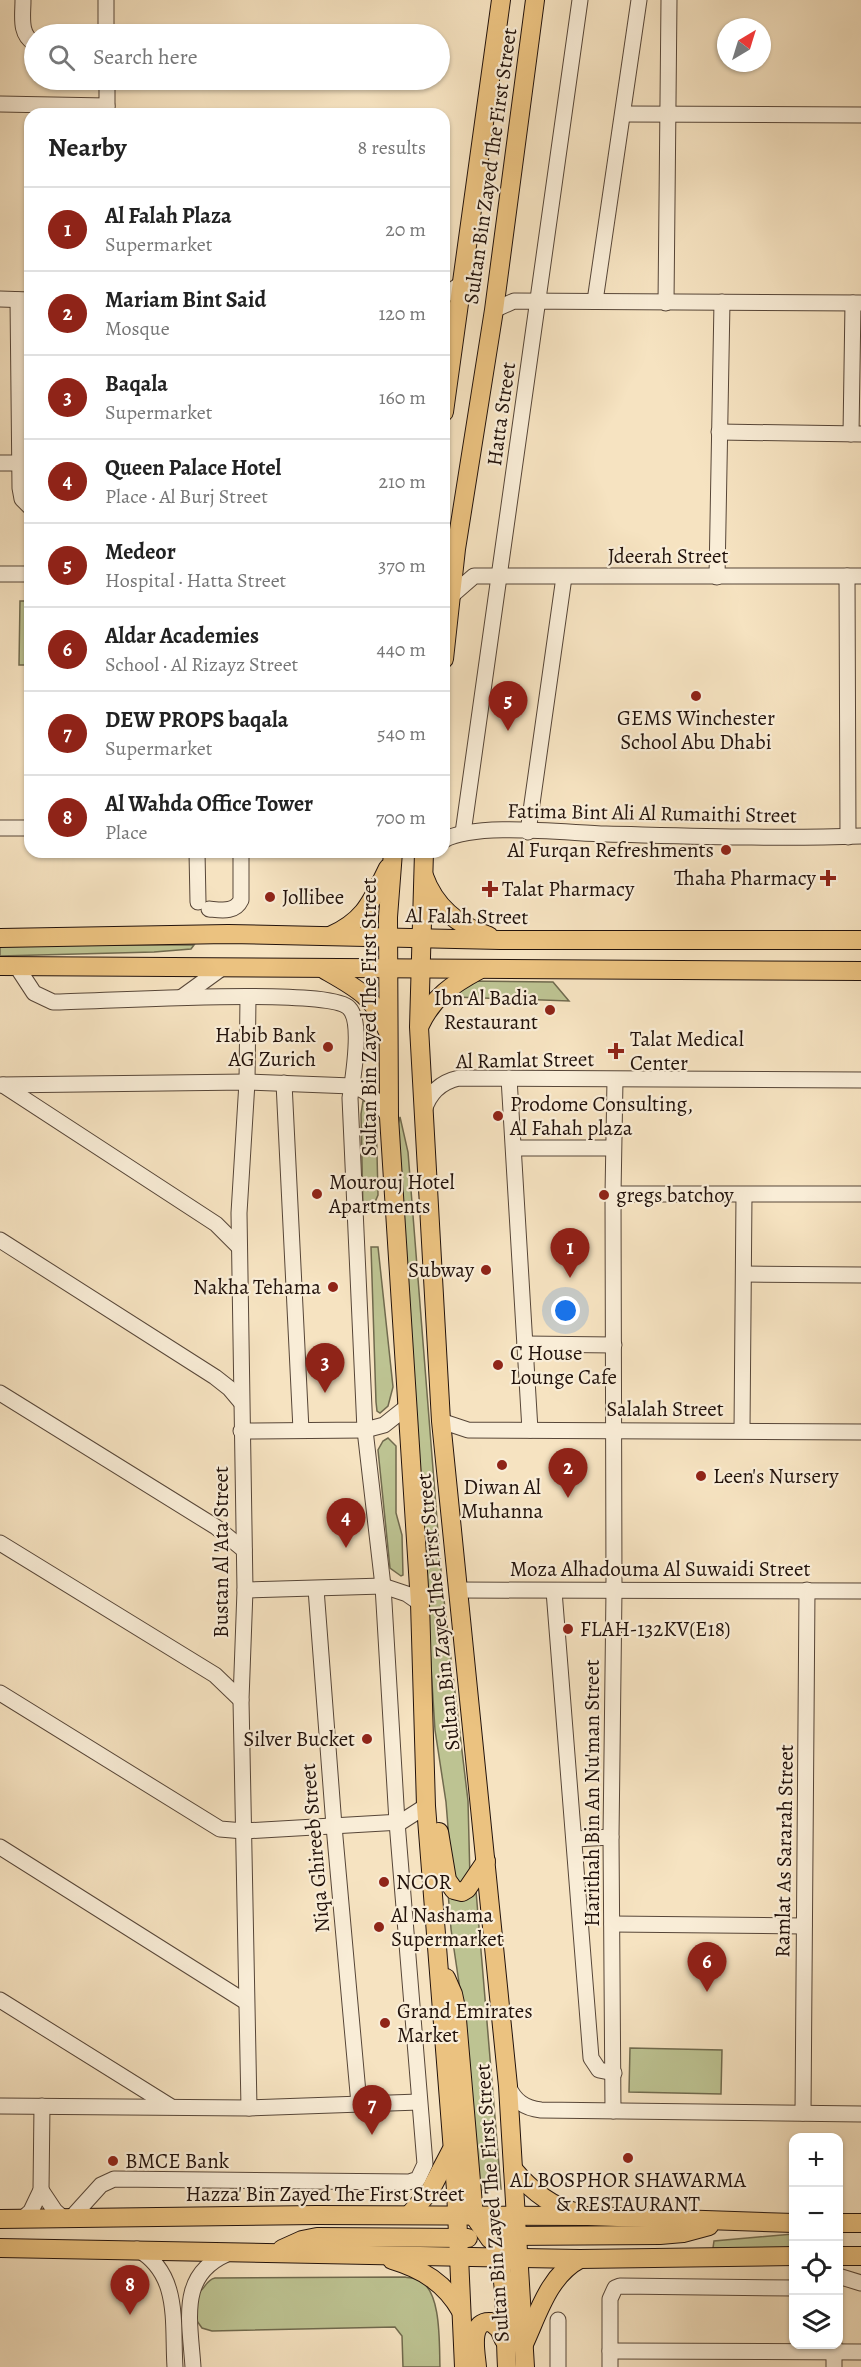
<!DOCTYPE html>
<html lang="en">
<head>
<meta charset="utf-8">
<style>
	body { margin:0; font-family:Alegreya,serif; background:#f2f2f2; color:#222 }
	.controls { position:absolute; right:18px; bottom:18px; display:grid; overflow:hidden; border-radius:12px; box-shadow:0 2px 4px #0004 }
	.controls button { width:54px; height:54px; display:grid; place-items:center; padding:0; border:0; border-bottom:2px solid #e0e0e0; background:#fff; color:#222; font:30px sans-serif }
	.compass { position:absolute; left:717px; top:18px; width:54px; height:54px; border-radius:50%; background:#fff; box-shadow:0 2px 4px #0004; rotate:38deg }
	.you { position:absolute; left:566px; top:1311px; width:21px; height:21px; margin:-15px; border:4px solid #fff; border-radius:50%; background:#1a73e8; box-shadow:0 0 0 9px #1a73e833 }
	.badge { display:grid; place-items:center; width:39px; height:39px; border-radius:50%; background:#8f2418; color:#fff; font-size:20px; font-weight:700 }
	.pin { position:absolute; translate:-50% -50px; filter:drop-shadow(0 2px 3px #0008) }
	.pin::after { content:''; position:absolute; top:32px; width:21px; height:18px; background:inherit; clip-path:polygon(0 0,100% 0,50% 100%) }
	.list { margin:0; padding:0; list-style:none }
	h2 { display:flex; justify-content:space-between; align-items:center; height:78px; margin:0; padding:0 24px; font-size:26px }
	h2 small { font-size:20px; font-weight:400; color:#767676 }
	.list li { display:grid; grid-template-columns:39px 1fr auto; gap:18px; align-items:center; box-sizing:border-box; height:84px; padding:0 24px; border-top:2px solid #e0e0e0 }
	.list b { display:block; font-size:22px; white-space:nowrap }
	.list p { margin:0; font-size:20px; white-space:nowrap; color:#767676 }
	.list em { font-size:20px; font-style:normal; color:#767676 }
	.icon { flex:none; width:33px; height:33px; fill:none; stroke:currentColor; stroke-width:2; stroke-linecap:round; stroke-linejoin:round }
	.map { position:relative; flex:none; width:861px; height:2367px; overflow:hidden }
	.search { position:absolute; background:#fff; box-shadow:0 2px 4px #0004; left:24px; top:24px; width:426px; height:66px; display:flex; align-items:center; gap:15px; box-sizing:border-box; padding:0 21px; border-radius:33px; color:#767676; font-size:22px }
	.panel { position:absolute; background:#fff; box-shadow:0 2px 4px #0004; left:24px; top:108px; width:426px; height:750px; border-radius:18px }
	.map>svg:first-child { display:block }
	.green { fill:#bdc392; stroke:#706a4e; stroke-width:1.5 }
	.lines { fill:none; stroke-linecap:round; stroke-linejoin:round }
	.minor-casing { stroke:#574638; stroke-width:17 }
	.major-casing { stroke:#22120b; stroke-width:20 }
	.minor { stroke:#f9edd7; stroke-width:15 }
	.major { stroke:#ebc280; stroke-width:18 }
	.poi-dot { fill:#8f2418; stroke:#f9edd7; stroke-width:2 }
	.labels { text-anchor:middle; dominant-baseline:central; stroke-width:4.5; stroke-linejoin:round; paint-order:stroke }
	.street-label { font-size:21px; fill:#22120b; stroke:#f9edd7 }
	.poi-label { font-size:21px; fill:#22120b; stroke:#f9edd7; text-anchor:start }
</style>
</head>
<body>
<div class="map">
<svg width="861" height="2367" viewBox="0 0 861 2367">
	<rect width="100%" height="100%" fill="#f6e3c1"/>
	<filter id="stains"><feTurbulence type="fractalNoise" baseFrequency=".00333" numOctaves="4"/><feColorMatrix values="0 0 0 0 .2 0 0 0 0 .09 0 0 0 0 .02 0 0 0 .5 -.17"/></filter>
	<radialGradient id="worn" r=".72"><stop offset=".6" stop-color="#630" stop-opacity="0"/><stop offset="1" stop-color="#630" stop-opacity=".3"/></radialGradient>
	<!-- green -->
	<g class="green">
		<polygon points="20,601 30,601 30,665 19,665"/>
		<polygon points="0,945 194,945 191,949 154,952 0,956"/>
		<polygon points="466,981 553,982 569,1001 455,997 458,989"/>
		<polygon points="363,1101 372,1101 376,1112 378,1195 372,1209 363,1211 361,1114"/>
		<polygon points="400,1117 408,1152 442,1583 468,1801 470,1879 463,1885 452,1877 446,1802 435,1730 397,1128"/>
		<polygon points="371,1247 378,1247 393,1387 388,1406 380,1413 377,1411 376,1402"/>
		<polygon points="388,1438 396,1446 396,1513 402,1535 403,1575 401,1576 390,1568 378,1450 383,1441"/>
		<polygon points="476,1891 501,2189 478,2190 462,2003 451,1929 448,1892"/>
		<polygon points="630,2048 722,2050 721,2094 629,2092"/>
		<polygon points="793,2234 793,2248 713,2248 714,2241"/>
		<path d="M405,2277C409,2278 415,2278 419,2280C442,2291 439,2345 440,2367H403L402,2336L395,2327L212,2331L202,2328L197,2321L196,2294C205,2291 205,2280 215,2278Z"/>
	</g>
	<g class="lines">
		<defs>
			<g id="minor">
				<path d="M23,0C23,16 19,34 34,43"/>
				<polyline points="106,0 106,34"/>
				<polyline points="107,80 107,114"/>
				<polyline points="0,104 107,106"/>
				<polyline points="624,114 861,115"/>
				<polyline points="444,296 462,283"/>
				<polyline points="0,299 30,300"/>
				<polyline points="18,300 20,488 22,499 30,507"/>
				<polyline points="595,301 639,0"/>
				<polyline points="666,303 669,0"/>
				<polyline points="494,310 514,301 861,303"/>
				<polyline points="719,432 861,434"/>
				<polyline points="851,434 853,303"/>
				<polyline points="0,463 30,463"/>
				<polyline points="0,574 30,574"/>
				<polyline points="847,576 848,837"/>
				<polyline points="717,577 722,302"/>
				<polyline points="451,596 474,576 861,576"/>
				<polyline points="0,828 30,828"/>
				<polyline points="528,832 564,577"/>
				<polyline points="463,833 580,0"/>
				<path d="M444,840C476,822 567,833 606,834C691,836 776,839 861,836"/>
				<polyline points="197,852 198,902"/>
				<path d="M209,909C221,910 235,913 241,900V852"/>
				<path d="M17,967L34,993L53,1002C97,1002 328,986 349,1008C363,1022 353,1078 350,1098L365,1430L383,1586L397,1822L425,2164L418,2179L409,2182L114,2179L101,2185L72,2217"/>
				<polyline points="182,997 222,968"/>
				<polyline points="248,997 247,1082 239,1213 245,1590 241,1700 249,2108"/>
				<polyline points="509,1078 530,1430"/>
				<polyline points="284,1083 301,1430"/>
				<path d="M0,1085L247,1082L352,1086C370,1091 378,1102 389,1117"/>
				<polyline points="3,1085 216,1224 239,1247"/>
				<path d="M424,1111C429,1093 441,1082 459,1078L861,1080"/>
				<polyline points="514,1148 613,1148"/>
				<polyline points="613,1194 861,1194"/>
				<polyline points="0,1240 215,1377 229,1388 240,1401"/>
				<polyline points="744,1274 861,1275"/>
				<polyline points="525,1344 614,1345"/>
				<polyline points="0,1393 216,1527 244,1550"/>
				<polyline points="441,1421 468,1430 861,1432"/>
				<polyline points="742,1430 744,1195"/>
				<polyline points="241,1431 365,1430 384,1425 408,1406"/>
				<polyline points="0,1543 215,1675 241,1700"/>
				<polyline points="316,1589 334,1826 359,2104"/>
				<polyline points="245,1590 383,1586 407,1594 420,1603"/>
				<polyline points="459,1590 861,1591"/>
				<polyline points="554,1591 591,2058 599,2070 614,2073"/>
				<polyline points="0,1693 220,1829 244,1831 401,1822 426,1806"/>
				<polyline points="575,1839 611,1837"/>
				<polyline points="0,1847 246,2002"/>
				<polyline points="612,1924 804,1926"/>
				<polyline points="0,2000 170,2106"/>
				<path d="M508,2086C515,2101 524,2108 541,2110L861,2114"/>
				<polyline points="0,2106 249,2108 419,2102"/>
				<polyline points="613,2111 611,1837 614,1590 613,1194 615,1080"/>
				<polyline points="803,2113 807,1590"/>
				<polyline points="41,2190 55,2211 63,2218"/>
				<polyline points="22,2219 31,2211 41,2190 42,2106"/>
				<path d="M137,2249C181,2274 172,2323 175,2367"/>
				<polyline points="838,2276 861,2283"/>
				<polyline points="558,2320 558,2367"/>
				<polyline points="610,2351 861,2352"/>
				<path d="M193,2367C190,2320 177,2272 232,2252"/>
				<polyline points="610,2367 610,2299 615,2288 620,2286 794,2288"/>
				<polyline points="834,2367 834,2344"/>
			</g>
			<g id="major">
				<polyline points="444,412 501,0"/>
				<polyline points="444,659 456,549 494,310 535,0"/>
				<polyline points="393,852 388,917 389,1117 420,1603 426,1806 456,2190 464,2367"/>
				<polyline points="424,852 419,1027 441,1421 508,2086 525,2367"/>
				<path d="M424,876C435,907 459,926 489,936"/>
				<path d="M330,936C366,920 372,900 388,868"/>
				<polyline points="0,938 228,934 500,940 861,940"/>
				<polyline points="0,966 861,971"/>
				<path d="M325,970C355,987 375,997 387,1030"/>
				<path d="M420,1025C433,997 453,984 479,970"/>
				<polyline points="439,1832 447,1880 454,1890 462,1892 467,1889 486,1861"/>
				<polyline points="446,1978 453,1994 456,2008 474,2216 490,2239 516,2256"/>
				<path d="M513,2169C529,2188 549,2206 575,2212"/>
				<polyline points="409,2215 430,2191 451,2151"/>
				<polyline points="0,2219 317,2215 588,2216 794,2223"/>
				<polyline points="838,2223 861,2223"/>
				<polyline points="504,2236 660,2235 683,2233 709,2226"/>
				<path d="M495,2247C507,2269 505,2338 507,2367"/>
				<polyline points="0,2248 580,2259 794,2256"/>
				<polyline points="282,2249 302,2240 317,2237 468,2238"/>
				<polyline points="838,2256 861,2256"/>
				<path d="M392,2260C422,2269 445,2283 461,2311"/>
				<path d="M524,2344C538,2314 549,2275 580,2259"/>
				<path d="M477,2367C476,2353 468,2320 491,2322L499,2329L504,2340"/>
			</g>
		</defs>
		<!-- minor casing -->
		<use href="#minor" class="minor-casing"/>
		<!-- major casing -->
		<use href="#major" class="major-casing"/>
		<!-- minor -->
		<use href="#minor" class="minor"/>
		<!-- major -->
		<use href="#major" class="major"/>
	</g>
	<!-- markers -->
	<g class="poi-dot">
		<circle cx="696" cy="696" r="6"/>
		<circle cx="726" cy="850" r="6"/>
		<path d="M825 869h6v6h6v6h-6v6h-6v-6h-6v-6h6z"/>
		<path d="M487 880h6v6h6v6h-6v6h-6v-6h-6v-6h6z"/>
		<circle cx="270" cy="897" r="6"/>
		<circle cx="550" cy="1010" r="6"/>
		<circle cx="328" cy="1047" r="6"/>
		<path d="M613 1042h6v6h6v6h-6v6h-6v-6h-6v-6h6z"/>
		<circle cx="498" cy="1116" r="6"/>
		<circle cx="317" cy="1194" r="6"/>
		<circle cx="604" cy="1195" r="6"/>
		<circle cx="486" cy="1270" r="6"/>
		<circle cx="333" cy="1287" r="6"/>
		<circle cx="498" cy="1365" r="6"/>
		<circle cx="502" cy="1465" r="6"/>
		<circle cx="701" cy="1476" r="6"/>
		<circle cx="568" cy="1629" r="6"/>
		<circle cx="367" cy="1739" r="6"/>
		<circle cx="384" cy="1882" r="6"/>
		<circle cx="379" cy="1927" r="6"/>
		<circle cx="385" cy="2023" r="6"/>
		<circle cx="628" cy="2158" r="6"/>
		<circle cx="113" cy="2161" r="6"/>
	</g>
	<g class="labels">
		<!-- street labels -->
		<g class="street-label">
			<text transform="translate(490 166) rotate(-82)">Sultan Bin Zayed The First Street</text>
			<text transform="translate(501 414) rotate(-82)">Hatta Street</text>
			<text x="668" y="556">Jdeerah Street</text>
			<text transform="translate(652 813) rotate(1)">Fatima Bint Ali Al Rumaithi Street</text>
			<text transform="translate(467 916) rotate(1)">Al Falah Street</text>
			<text transform="translate(369 1017) rotate(-90)">Sultan Bin Zayed The First Street</text>
			<text transform="translate(525 1060) rotate(-1)">Al Ramlat Street</text>
			<text x="665" y="1409">Salalah Street</text>
			<text transform="translate(221 1552) rotate(-90)">Bustan Al 'Ata Street</text>
			<text x="660" y="1569">Moza Alhadouma Al Suwaidi Street</text>
			<text transform="translate(438 1612) rotate(-96)">Sultan Bin Zayed The First Street</text>
			<text transform="translate(592 1793) rotate(-90)">Harithah Bin An Nu'man Street</text>
			<text transform="translate(315 1848) rotate(-95)">Niqa Ghireeb Street</text>
			<text transform="translate(784 1851) rotate(-89)">Ramlat As Sararah Street</text>
			<text x="325" y="2194">Hazza' Bin Zayed The First Street</text>
			<text transform="translate(492 2203) rotate(-94)">Sultan Bin Zayed The First Street</text>
		</g>
		<!-- poi labels -->
		<g class="poi-label">
			<text x="696" y="718" text-anchor="middle">GEMS Winchester<tspan x="696" dy="24">School Abu Dhabi</tspan></text>
			<text x="714" y="850" text-anchor="end">Al Furqan Refreshments</text>
			<text x="816" y="878" text-anchor="end">Thaha Pharmacy</text>
			<text x="502" y="889">Talat Pharmacy</text>
			<text x="282" y="897">Jollibee</text>
			<text x="538" y="998" text-anchor="end">Ibn Al Badia<tspan x="538" dy="24">Restaurant</tspan></text>
			<text x="316" y="1035" text-anchor="end">Habib Bank<tspan x="316" dy="24">AG Zurich</tspan></text>
			<text x="630" y="1039">Talat Medical<tspan x="630" dy="24">Center</tspan></text>
			<text x="510" y="1104">Prodome Consulting,<tspan x="510" dy="24">Al Fahah plaza</tspan></text>
			<text x="329" y="1182">Mourouj Hotel<tspan x="329" dy="24">Apartments</tspan></text>
			<text x="616" y="1195">gregs batchoy</text>
			<text x="474" y="1270" text-anchor="end">Subway</text>
			<text x="321" y="1287" text-anchor="end">Nakha Tehama</text>
			<text x="510" y="1353">C House<tspan x="510" dy="24">Lounge Cafe</tspan></text>
			<text x="713" y="1476">Leen's Nursery</text>
			<text x="502" y="1487" text-anchor="middle">Diwan Al<tspan x="502" dy="24">Muhanna</tspan></text>
			<text x="580" y="1629">FLAH-132KV(E18)</text>
			<text x="355" y="1739" text-anchor="end">Silver Bucket</text>
			<text x="396" y="1882">NCOR</text>
			<text x="391" y="1915">Al Nashama<tspan x="391" dy="24">Supermarket</tspan></text>
			<text x="397" y="2011">Grand Emirates<tspan x="397" dy="24">Market</tspan></text>
			<text x="125" y="2161">BMCE Bank</text>
			<text x="628" y="2180" text-anchor="middle">AL BOSPHOR SHAWARMA<tspan x="628" dy="24">&amp; RESTAURANT</tspan></text>
		</g>
	</g>
	<rect width="100%" height="100%" filter="url(#stains)"/>
	<rect width="100%" height="100%" fill="url(#worn)"/>
</svg>
<div class="controls">
<button>+</button>
<button>−</button>
<button><svg class="icon" aria-label="locate" viewBox="0 0 24 24"><circle cx="12" cy="12" r="6"/><path d="M12 2v4M12 18v4M2 12h4M18 12h4"/></svg></button>
<button><svg class="icon" aria-label="layers" viewBox="0 0 24 24"><path d="M12 4l9 5-9 5-9-5zM3 14l9 5 9-5"/></svg></button>
</div>
<svg class="compass" viewBox="-18 -18 36 36"><path d="M0-13l5 13h-10z" fill="#e53935"/><path d="M0 13l5-13h-10z" fill="#767676"/></svg>
<div class="you"></div>
<div class="pin badge" style="left:570px;top:1278px">1</div>
<div class="pin badge" style="left:568px;top:1498px">2</div>
<div class="pin badge" style="left:325px;top:1393px">3</div>
<div class="pin badge" style="left:346px;top:1548px">4</div>
<div class="pin badge" style="left:508px;top:731px">5</div>
<div class="pin badge" style="left:707px;top:1992px">6</div>
<div class="pin badge" style="left:372px;top:2135px">7</div>
<div class="pin badge" style="left:130px;top:2315px">8</div>
<div class="search"><svg class="icon" aria-label="search" viewBox="0 0 24 24"><circle cx="10" cy="10" r="6"/><path d="M15 15l6 6"/></svg>Search here</div>
<section class="panel">
<h2>Nearby<small>8 results</small></h2>
<ul class="list">
<li><span class="badge">1</span><div><b>Al Falah Plaza</b><p>Supermarket</p></div><em>20 m</em></li>
<li><span class="badge">2</span><div><b>Mariam Bint Said</b><p>Mosque</p></div><em>120 m</em></li>
<li><span class="badge">3</span><div><b>Baqala</b><p>Supermarket</p></div><em>160 m</em></li>
<li><span class="badge">4</span><div><b>Queen Palace Hotel</b><p>Place · Al Burj Street</p></div><em>210 m</em></li>
<li><span class="badge">5</span><div><b>Medeor</b><p>Hospital · Hatta Street</p></div><em>370 m</em></li>
<li><span class="badge">6</span><div><b>Aldar Academies</b><p>School · Al Rizayz Street</p></div><em>440 m</em></li>
<li><span class="badge">7</span><div><b>DEW PROPS baqala</b><p>Supermarket</p></div><em>540 m</em></li>
<li><span class="badge">8</span><div><b>Al Wahda Office Tower</b><p>Place</p></div><em>700 m</em></li>
</ul>
</section>
</div>
</body>
</html>
